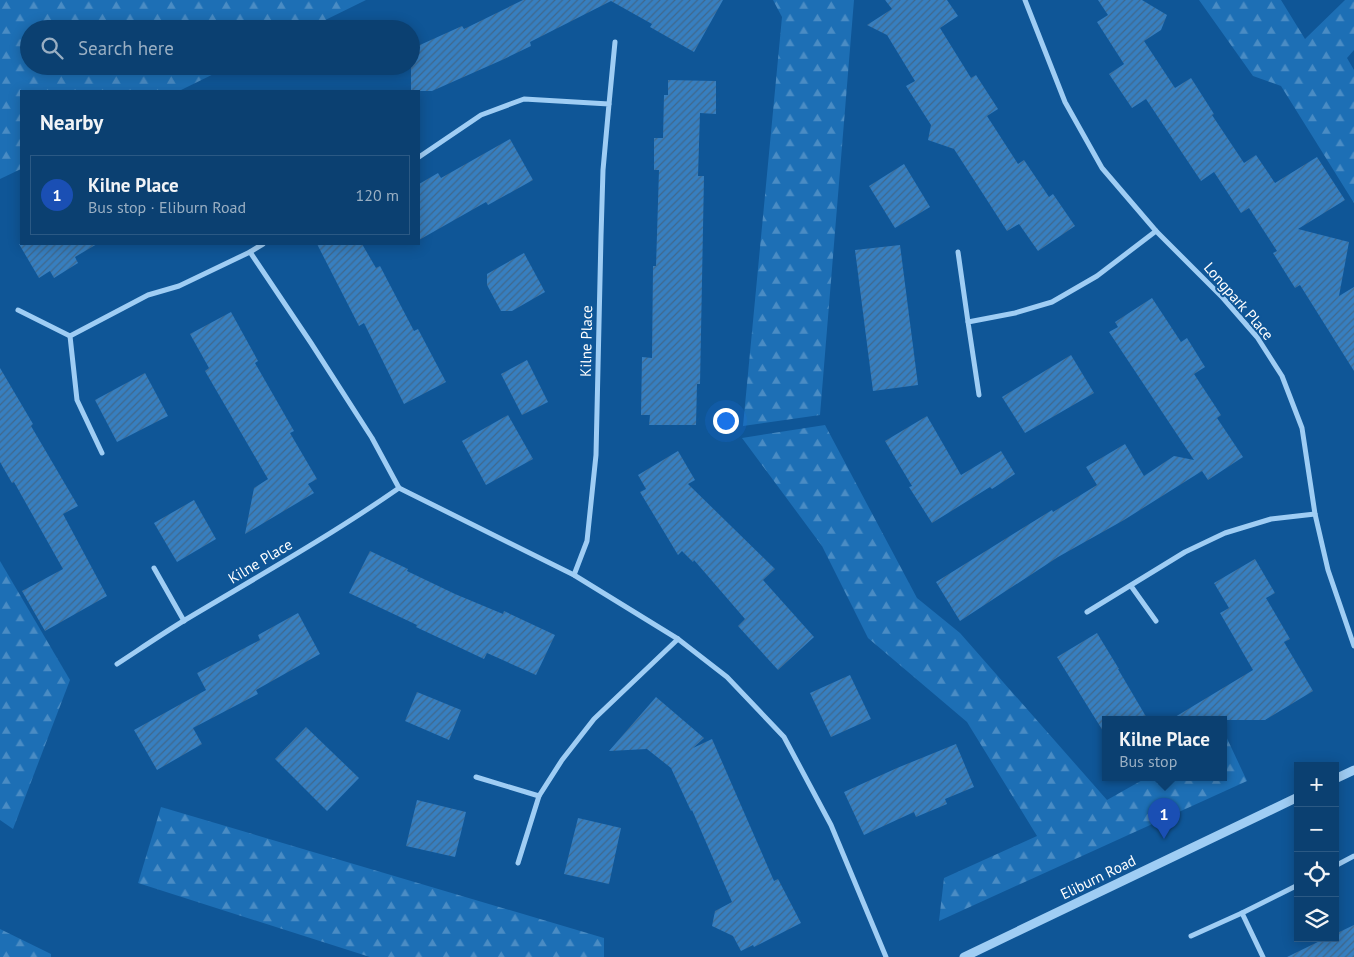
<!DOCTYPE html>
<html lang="en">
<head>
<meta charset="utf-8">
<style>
	body { margin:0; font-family:"PT Sans",sans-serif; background:#194b79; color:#f1f3f6 }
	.controls { position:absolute; right:15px; bottom:15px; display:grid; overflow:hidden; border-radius:0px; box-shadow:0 2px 12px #0003 }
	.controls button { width:45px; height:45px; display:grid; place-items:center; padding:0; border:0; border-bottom:1px solid #2b5984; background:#0b4071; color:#f1f3f6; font:25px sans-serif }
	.you { position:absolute; left:725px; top:420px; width:18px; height:18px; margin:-12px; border:4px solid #fff; border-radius:50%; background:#1a73e8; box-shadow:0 0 0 8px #1a73e833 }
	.badge { display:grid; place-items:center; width:32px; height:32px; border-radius:50%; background:#95b2f1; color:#fff; font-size:16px; font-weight:700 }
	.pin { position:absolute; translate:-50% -41px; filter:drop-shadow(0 1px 2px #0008) }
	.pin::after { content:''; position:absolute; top:26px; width:18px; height:15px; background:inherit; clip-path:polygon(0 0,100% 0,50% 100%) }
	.popup { position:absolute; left:1102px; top:716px; width:125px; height:65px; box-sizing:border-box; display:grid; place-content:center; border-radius:0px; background:#0b4071; filter:drop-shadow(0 1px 4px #0005); font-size:16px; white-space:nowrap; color:#9aafc3 }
	.popup b { font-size:19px; color:#f1f3f6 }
	.popup::after { content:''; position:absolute; left:50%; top:100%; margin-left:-10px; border:10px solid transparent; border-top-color:#0b4071 }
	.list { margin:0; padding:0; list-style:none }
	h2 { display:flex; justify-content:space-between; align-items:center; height:65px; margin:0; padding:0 20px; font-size:21px }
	h2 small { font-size:16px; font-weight:400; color:#9aafc3 }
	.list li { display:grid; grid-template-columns:32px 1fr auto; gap:15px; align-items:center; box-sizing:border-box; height:80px; margin:0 10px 10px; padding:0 10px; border:1px solid #2b5984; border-radius:0px }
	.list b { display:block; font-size:19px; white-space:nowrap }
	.list p { margin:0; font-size:16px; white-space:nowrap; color:#9aafc3 }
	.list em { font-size:16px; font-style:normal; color:#9aafc3 }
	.icon { flex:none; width:28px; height:28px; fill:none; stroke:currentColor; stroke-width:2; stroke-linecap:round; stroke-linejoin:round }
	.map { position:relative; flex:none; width:1354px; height:957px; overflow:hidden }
	.search { position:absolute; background:#0b4071; box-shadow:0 2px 12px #0003; left:20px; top:20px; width:400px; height:55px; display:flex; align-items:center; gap:12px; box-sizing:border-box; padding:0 18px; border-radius:28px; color:#9aafc3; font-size:19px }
	.panel { position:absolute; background:#0b4071; box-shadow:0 2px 12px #0003; left:20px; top:90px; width:400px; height:155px; border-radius:0px }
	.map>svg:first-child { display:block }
	.forest { fill:url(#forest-firs) }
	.building { fill:url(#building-hatch) }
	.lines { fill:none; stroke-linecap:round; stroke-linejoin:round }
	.minor { stroke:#9fcdf4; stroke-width:5 }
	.tertiary { stroke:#9fcdf4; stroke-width:9 }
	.labels { text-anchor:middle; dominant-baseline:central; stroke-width:4; stroke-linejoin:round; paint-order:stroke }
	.street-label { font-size:15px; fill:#fff; stroke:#0f5697 }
</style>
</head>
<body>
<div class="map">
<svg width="1354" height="957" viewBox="0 0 1354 957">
	<defs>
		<pattern id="forest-firs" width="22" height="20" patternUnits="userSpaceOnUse" patternTransform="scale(1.25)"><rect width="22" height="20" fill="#1d6fb5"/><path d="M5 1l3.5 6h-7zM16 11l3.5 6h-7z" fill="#4a8cc4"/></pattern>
		<pattern id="building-hatch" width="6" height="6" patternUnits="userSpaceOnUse" patternTransform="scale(1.25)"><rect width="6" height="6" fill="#377fc0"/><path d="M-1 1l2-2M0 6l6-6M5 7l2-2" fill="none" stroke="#40688c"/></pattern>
	</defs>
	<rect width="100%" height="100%" fill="#0f5697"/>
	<!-- forest -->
	<g class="forest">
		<polygon points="0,0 366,0 307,29 29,29 29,66 230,66 179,91 21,91 21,169 0,179"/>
		<polygon points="773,0 854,0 820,415 743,426 782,17"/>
		<polygon points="1199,0 1281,0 1305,39 1345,0 1354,0 1354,50 1347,58 1354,70 1354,203 1281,86 1253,76"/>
		<polygon points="825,425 917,598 960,633 1107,800 1146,778 1223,778 1224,732 1247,781 939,921 944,878 1037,836 967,722 868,638 822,546 742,438"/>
		<polygon points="0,561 70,680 13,829 0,820"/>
		<polygon points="161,807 604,938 604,957 370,957 138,883"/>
		<polygon points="0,929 51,954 51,957 0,957"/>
	</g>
	<!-- building -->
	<g class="building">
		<polygon points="523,0 723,0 694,52 650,27 652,24 611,1 530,42 531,46 502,60 432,91 411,91 411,49 462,26 464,29"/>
		<polygon points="885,0 947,0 958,16 940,28 971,78 976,75 998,109 987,116 1018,164 1024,160 1049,197 1053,194 1075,226 1038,251 1019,224 1007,231 954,149 928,140 931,125 906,86 915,81 887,35 867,25 892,9"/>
		<polygon points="1098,0 1142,0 1167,15 1161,30 1144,41 1175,88 1191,78 1214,114 1212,115 1244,163 1256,155 1275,183 1317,157 1345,200 1298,229 1349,242 1339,296 1354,287 1354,371 1300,285 1295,288 1273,253 1277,251 1249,208 1241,213 1214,172 1201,181 1146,99 1132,108 1109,74 1124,64 1097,22 1108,15"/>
		<polygon points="668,80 716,81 716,114 700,113 698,176 704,176 700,384 697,384 696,425 649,425 650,415 641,415 642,357 652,358 653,266 656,266 659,170 654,170 654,138 663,138 664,95 668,95"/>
		<polygon points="510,139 533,180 488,205 486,202 419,240 419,184 438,173 441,178"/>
		<polygon points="904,164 930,207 895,228 869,186"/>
		<polygon points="19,244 97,244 75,257 78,263 54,278 50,271 39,278"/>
		<polygon points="317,244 362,244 376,268 380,266 414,331 418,329 446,382 404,404 364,323 359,326"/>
		<polygon points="900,245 918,385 873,391 855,250"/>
		<polygon points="524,253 545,292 512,311 501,311 487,285 487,274"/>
		<polygon points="1152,298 1181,342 1187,338 1205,367 1194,374 1221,415 1217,418 1243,457 1208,480 1202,471 1124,520 1058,557 960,621 936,582 1052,510 1053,512 1097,485 1086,467 1125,444 1144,476 1174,456 1194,460 1109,332 1118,327 1115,322"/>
		<polygon points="231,312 258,361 255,363 294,431 290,433 317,479 308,484 314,493 245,534 254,488 268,479 205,371 209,368 190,334"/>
		<polygon points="1071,355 1094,393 1025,433 1002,397"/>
		<polygon points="527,360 548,402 522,415 501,374"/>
		<polygon points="0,368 33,424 31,426 78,506 63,514 107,596 45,631 22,591 63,569 14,482 12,483 0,462"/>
		<polygon points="145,373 168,416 117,442 95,400"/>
		<polygon points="508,415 533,459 486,485 462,441"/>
		<polygon points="927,416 961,475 1001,451 1015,474 992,489 990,487 932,523 909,487 912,486 885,441"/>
		<polygon points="678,451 695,480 688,484 775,569 763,580 814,637 778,670 738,626 745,619 694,560 693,562 682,551 678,555 640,492 646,489 638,475"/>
		<polygon points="194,500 216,539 177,562 154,523"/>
		<polygon points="370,551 408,569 407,571 455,594 503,614 504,611 555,635 536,675 487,653 484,659 416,627 417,625 349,593"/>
		<polygon points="1255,559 1275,593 1266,598 1290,639 1284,642 1313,691 1265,720 1170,720 1253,670 1220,613 1229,608 1214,583"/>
		<polygon points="298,613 320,654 256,690 258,694 193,728 202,744 157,770 134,730 206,690 197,673 260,640 258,635"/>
		<polygon points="1097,633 1119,669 1118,669 1148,720 1105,720 1105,730 1103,731 1057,657"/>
		<polygon points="850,675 871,719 831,737 810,693"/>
		<polygon points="417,692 461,710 449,740 405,721"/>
		<polygon points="656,697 704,738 693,748 712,739 774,881 778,879 801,923 754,947 753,945 741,951 733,936 712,926 715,911 732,902 692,810 691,811 671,768 647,749 609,751"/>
		<polygon points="306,727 359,778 327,811 275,759"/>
		<polygon points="956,744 974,787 945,799 947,804 916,817 914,812 864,835 844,792 897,768"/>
		<polygon points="417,800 466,812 455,857 406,846"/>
		<polygon points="578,818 621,828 609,884 564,874"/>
		<polygon points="1354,925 1354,957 1287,957 1326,938 1335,938 1335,934"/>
	</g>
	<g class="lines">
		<!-- minor -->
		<g class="minor">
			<polyline points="1025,0 1065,102 1102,168 1156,231 1223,298 1257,337 1282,376 1302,428 1315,514 1328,570 1354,646"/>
			<polyline points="609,104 615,42"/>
			<polyline points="419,157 481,115 524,99 609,104 603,170 601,236 596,455 587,541 574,575"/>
			<polyline points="250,252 263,244"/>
			<polyline points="958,252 968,322"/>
			<polyline points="18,310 70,336"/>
			<polyline points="979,395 968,322 1015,313 1052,302 1097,276 1156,231"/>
			<polyline points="102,453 77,400 70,336 148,295 179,286 250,252 311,343 372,438 399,488 574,575 678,639 727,677 784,737 831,825 886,957"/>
			<polyline points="154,568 184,621"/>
			<polyline points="1131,586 1156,621"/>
			<polyline points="1087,612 1185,552 1225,533 1271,519 1315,514"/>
			<path d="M117,664C140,649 162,634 185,620C257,577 330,536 399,488"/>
			<polyline points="476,777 539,796"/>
			<polyline points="518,863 539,796 562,760 594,719 678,639"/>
			<polyline points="1335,866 1354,856"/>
			<polyline points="1242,913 1298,885"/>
			<polyline points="1191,936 1242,913 1263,957"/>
		</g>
		<!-- tertiary -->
		<g class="tertiary">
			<polyline points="1335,779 1354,770"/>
			<polyline points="964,957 1298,797"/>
		</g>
	</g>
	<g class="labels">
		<!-- street labels -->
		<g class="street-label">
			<text transform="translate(1239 301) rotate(49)">Longpark Place</text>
			<text transform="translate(586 341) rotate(-89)">Kilne Place</text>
			<text transform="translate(260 561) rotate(-31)">Kilne Place</text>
			<text transform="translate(1098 877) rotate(-26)">Eliburn Road</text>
		</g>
	</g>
</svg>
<div class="controls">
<button>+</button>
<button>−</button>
<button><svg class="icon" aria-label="locate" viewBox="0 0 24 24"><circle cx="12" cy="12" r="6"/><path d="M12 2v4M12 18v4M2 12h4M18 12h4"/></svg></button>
<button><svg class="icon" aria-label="layers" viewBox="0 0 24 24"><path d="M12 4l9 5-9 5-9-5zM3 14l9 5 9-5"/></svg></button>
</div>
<div class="you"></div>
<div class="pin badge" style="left:1164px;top:839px;background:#1a4fb4">1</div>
<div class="popup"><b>Kilne Place</b>Bus stop</div>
<div class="search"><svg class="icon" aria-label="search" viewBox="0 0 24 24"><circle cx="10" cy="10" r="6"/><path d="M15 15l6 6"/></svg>Search here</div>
<section class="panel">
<h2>Nearby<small></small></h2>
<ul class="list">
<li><span class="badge" style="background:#1a4fb4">1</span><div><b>Kilne Place</b><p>Bus stop · Eliburn Road</p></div><em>120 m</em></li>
</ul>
</section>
</div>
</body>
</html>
